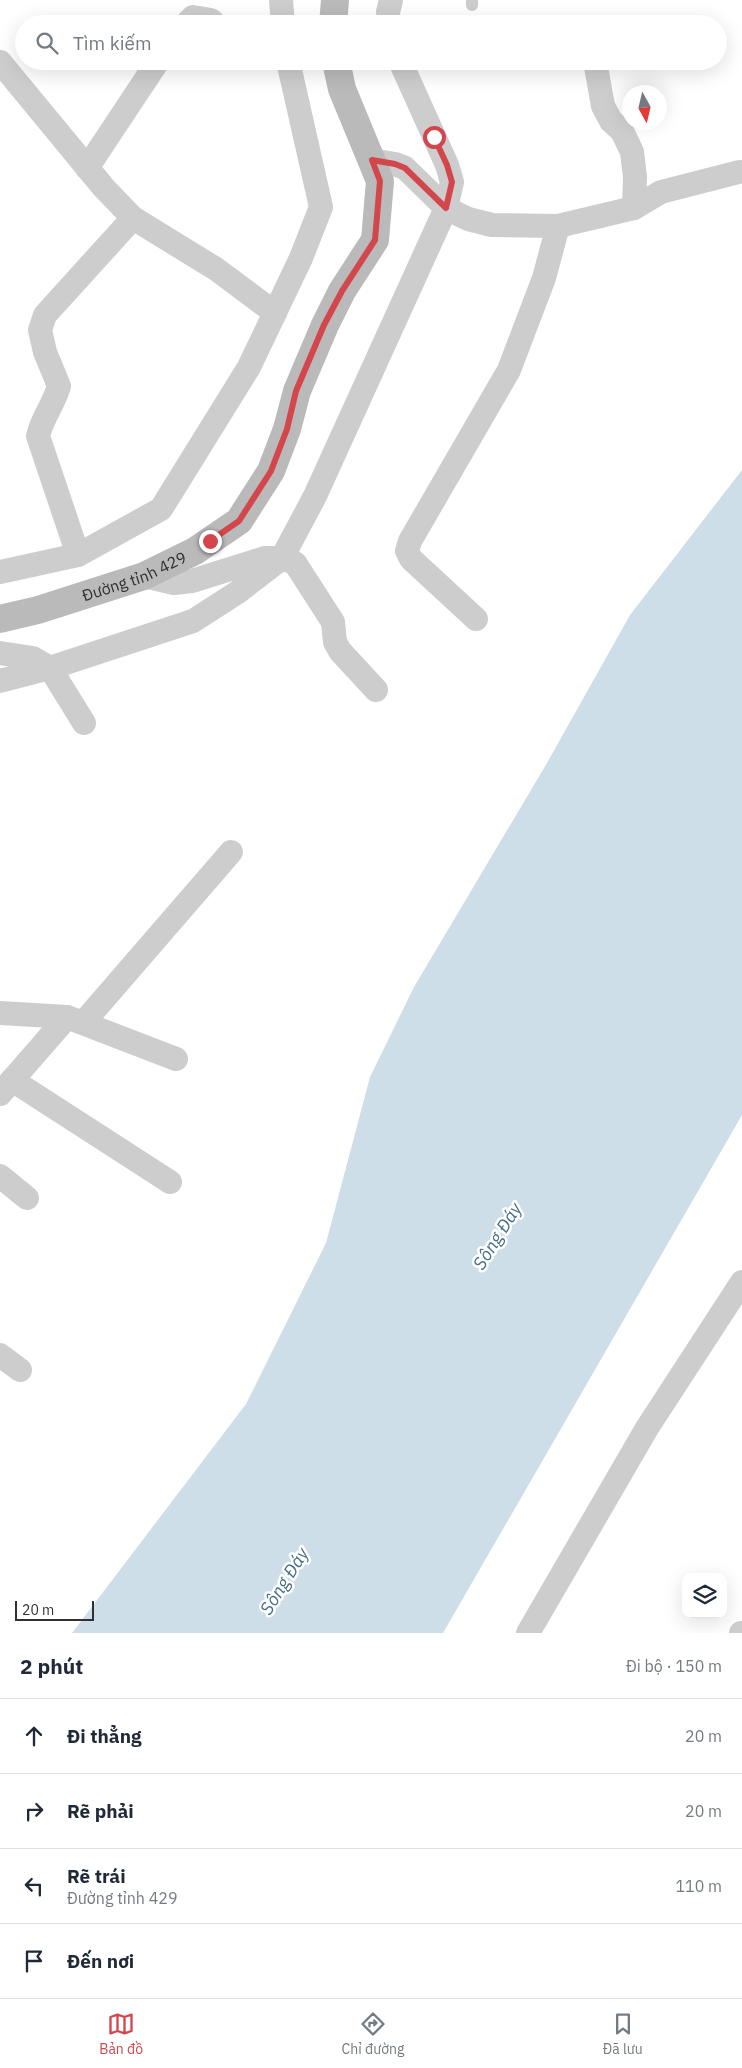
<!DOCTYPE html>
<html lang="vi">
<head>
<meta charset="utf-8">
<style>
	body { margin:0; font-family:"IBM Plex Sans",sans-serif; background:#f2f2f3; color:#1f2937 }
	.controls { position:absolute; right:15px; bottom:15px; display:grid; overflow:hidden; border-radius:10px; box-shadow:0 5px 20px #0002 }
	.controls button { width:45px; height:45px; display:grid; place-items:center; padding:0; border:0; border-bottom:1px solid #e0e1e3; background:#fff; color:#1f2937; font:25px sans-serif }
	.compass { position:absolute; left:622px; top:85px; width:45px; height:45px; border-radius:50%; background:#fff; box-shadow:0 5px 20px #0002; rotate:172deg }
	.scale { position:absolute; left:15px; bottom:12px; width:79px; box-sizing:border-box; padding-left:5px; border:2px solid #303030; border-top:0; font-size:14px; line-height:18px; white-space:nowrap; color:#303030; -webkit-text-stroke:4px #fff; paint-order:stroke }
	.stop { position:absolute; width:15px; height:15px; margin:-11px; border:4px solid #d3464c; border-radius:50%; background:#fff }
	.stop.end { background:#d3464c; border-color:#fff; box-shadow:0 1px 5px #0008 }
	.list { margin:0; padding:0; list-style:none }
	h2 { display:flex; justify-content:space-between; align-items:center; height:65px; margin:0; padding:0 20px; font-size:21px }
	h2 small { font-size:16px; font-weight:400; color:#747a83 }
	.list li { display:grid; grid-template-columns:32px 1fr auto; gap:15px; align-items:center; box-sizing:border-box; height:75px; padding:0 20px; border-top:1px solid #e0e1e3 }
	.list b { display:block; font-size:19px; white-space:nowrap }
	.list p { margin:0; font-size:16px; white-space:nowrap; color:#747a83 }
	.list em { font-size:16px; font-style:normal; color:#747a83 }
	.icon { flex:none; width:28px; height:28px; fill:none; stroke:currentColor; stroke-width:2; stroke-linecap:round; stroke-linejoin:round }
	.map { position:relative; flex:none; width:742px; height:1633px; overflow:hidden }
	.search { position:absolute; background:#fff; box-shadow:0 5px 20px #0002; left:15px; right:15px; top:15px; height:55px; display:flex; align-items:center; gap:12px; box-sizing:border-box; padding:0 18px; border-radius:28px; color:#747a83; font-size:19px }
	.sheet { height:365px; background:#fff }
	nav { display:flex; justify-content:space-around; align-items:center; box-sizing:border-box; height:70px; border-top:1px solid #e0e1e3; background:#fff; font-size:14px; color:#747a83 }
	nav a { display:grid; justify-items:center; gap:2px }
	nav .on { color:#d3464c }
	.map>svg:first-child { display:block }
	.water { fill:#cedee9 }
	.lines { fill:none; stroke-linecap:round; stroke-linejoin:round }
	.service { stroke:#cdcdcd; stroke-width:12 }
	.minor { stroke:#cdcdcd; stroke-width:24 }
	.secondary { stroke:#bababa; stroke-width:28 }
	.route { stroke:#d3464c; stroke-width:6 }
	.labels { text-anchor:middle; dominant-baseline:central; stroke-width:5; stroke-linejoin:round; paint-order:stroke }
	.street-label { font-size:16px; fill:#303030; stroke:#fff }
	.water-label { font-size:18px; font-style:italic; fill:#466d8a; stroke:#fff }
</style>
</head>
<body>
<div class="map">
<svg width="742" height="1633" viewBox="0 0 742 1633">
	<rect width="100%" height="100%" fill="#fff"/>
	<!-- water -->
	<polygon class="water" points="742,470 742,1115 443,1633 72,1633 246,1404 326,1243 370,1077 414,987 547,763 630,615"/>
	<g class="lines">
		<!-- service -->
		<polyline class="service" points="472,0 472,5"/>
		<!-- minor -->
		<g class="minor">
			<polyline points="281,0 283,24"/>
			<polyline points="186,24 193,17 211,20 215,24"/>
			<polyline points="389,24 388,12 391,0"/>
			<polyline points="595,61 603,106 611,121 622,131 632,152 635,177 634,208"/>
			<polyline points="0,62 104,188 133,218 216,269 275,313"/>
			<polyline points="371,160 395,164 405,168 446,208 468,219 492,225 558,226 634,208 661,192 739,172"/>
			<polyline points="87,168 158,61"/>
			<path d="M78,555L38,436C42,418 54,404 59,386L45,352L40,330L45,315L133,218"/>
			<polyline points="0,572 78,555 161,509 249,367 301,258 321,207 288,61"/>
			<polyline points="144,576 174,583 192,581 265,558 282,558 295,563 333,622 335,642 340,651 376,690"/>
			<polyline points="476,619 411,559 407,551 410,541 509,370 544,278 558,226"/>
			<polyline points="0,653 33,658 50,668 84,723"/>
			<polyline points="0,681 50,668 193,621 238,592 282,558 315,496 446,208 452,182 447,165 400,61"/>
			<polyline points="0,1013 67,1017 176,1059"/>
			<polyline points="83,1023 231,852"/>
			<polyline points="12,1080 170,1182"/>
			<polyline points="0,1094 67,1017"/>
			<polyline points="0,1176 27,1198"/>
			<polyline points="0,1355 20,1370"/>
			<polyline points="528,1633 647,1428 742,1282"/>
			<polyline points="741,1633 742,1633"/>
		</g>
		<!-- secondary -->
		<g class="secondary">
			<polyline points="333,24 335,0"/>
			<path id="s1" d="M0,619L38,610L144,576L195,551L239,521L271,471L287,429L297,391L325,325L342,291L375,240L380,181L342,89L336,61"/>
		</g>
	</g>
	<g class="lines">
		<!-- route -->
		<polyline class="route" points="210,541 239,521 271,471 287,429 296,391 324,325 342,291 375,240 380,181 372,160 395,164 405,168 446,208 452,182 447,165 434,137"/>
	</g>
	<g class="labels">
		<!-- street labels -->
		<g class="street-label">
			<text stroke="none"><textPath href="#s1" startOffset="141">Đường tỉnh 429</textPath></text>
		</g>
		<!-- water labels -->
		<g class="water-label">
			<text transform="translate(497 1236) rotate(-58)">Sông Đáy</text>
			<text transform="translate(284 1581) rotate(-58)">Sông Đáy</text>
		</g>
	</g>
</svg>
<div class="controls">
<button><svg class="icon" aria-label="layers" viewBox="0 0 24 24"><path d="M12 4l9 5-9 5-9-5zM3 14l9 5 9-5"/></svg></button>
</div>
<svg class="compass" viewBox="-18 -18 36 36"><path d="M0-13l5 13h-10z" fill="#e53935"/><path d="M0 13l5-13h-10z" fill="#747a83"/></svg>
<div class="scale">20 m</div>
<div class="stop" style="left:434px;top:137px"></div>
<div class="stop end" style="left:210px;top:541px"></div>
<div class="search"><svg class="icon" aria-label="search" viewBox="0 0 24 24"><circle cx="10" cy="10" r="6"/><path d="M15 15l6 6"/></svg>Tìm kiếm</div>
</div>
<section class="sheet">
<h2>2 phút<small>Đi bộ · 150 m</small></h2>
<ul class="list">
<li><svg class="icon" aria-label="ahead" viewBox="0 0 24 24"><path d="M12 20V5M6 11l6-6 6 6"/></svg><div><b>Đi thẳng</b></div><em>20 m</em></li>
<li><svg class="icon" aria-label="right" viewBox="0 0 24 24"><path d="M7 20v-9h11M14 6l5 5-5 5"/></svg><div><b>Rẽ phải</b></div><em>20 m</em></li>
<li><svg class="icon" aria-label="left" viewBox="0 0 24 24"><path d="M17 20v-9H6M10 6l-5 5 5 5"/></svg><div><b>Rẽ trái</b><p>Đường tỉnh 429</p></div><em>110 m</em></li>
<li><svg class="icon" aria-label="arrive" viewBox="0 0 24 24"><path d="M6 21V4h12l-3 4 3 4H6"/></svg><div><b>Đến nơi</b></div></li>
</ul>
</section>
<nav>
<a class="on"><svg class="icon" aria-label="map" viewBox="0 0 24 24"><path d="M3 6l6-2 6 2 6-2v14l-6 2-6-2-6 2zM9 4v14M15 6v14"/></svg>Bản đồ</a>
<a><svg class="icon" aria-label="directions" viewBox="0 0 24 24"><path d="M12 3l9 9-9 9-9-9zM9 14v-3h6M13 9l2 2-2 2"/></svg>Chỉ đường</a>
<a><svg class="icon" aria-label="saved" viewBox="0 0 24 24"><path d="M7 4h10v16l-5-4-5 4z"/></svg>Đã lưu</a>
</nav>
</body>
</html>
